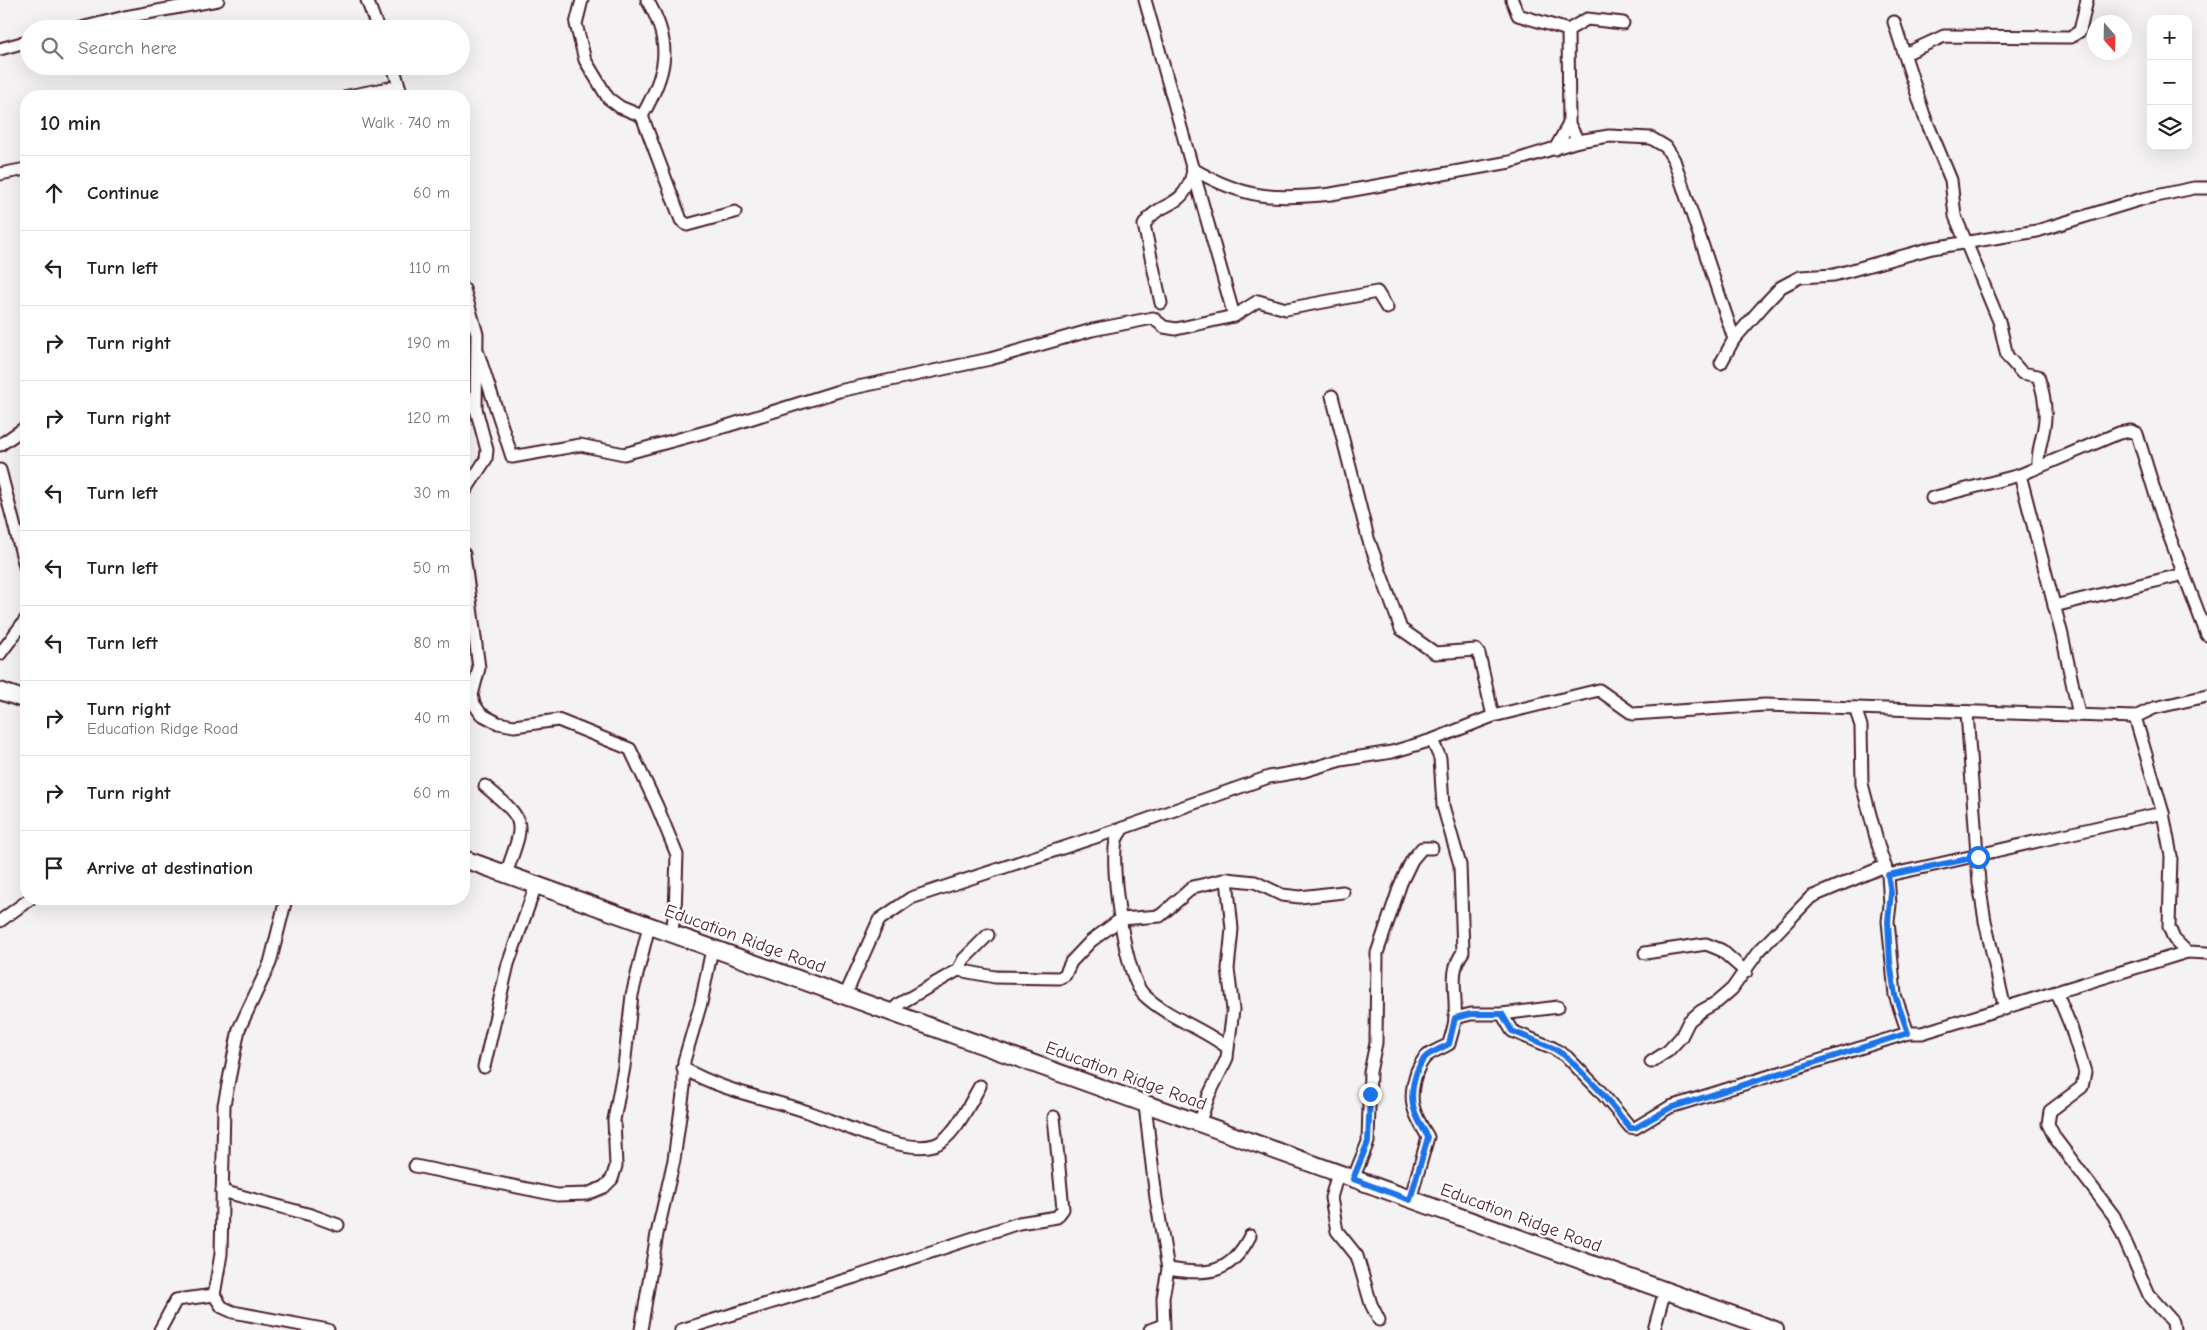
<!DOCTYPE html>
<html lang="en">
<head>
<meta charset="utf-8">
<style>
	body { margin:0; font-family:"Comic Neue",sans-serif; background:#f2f2f2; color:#202124 }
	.controls { position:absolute; right:15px; top:15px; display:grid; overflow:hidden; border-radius:10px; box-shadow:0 5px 20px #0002 }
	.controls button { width:45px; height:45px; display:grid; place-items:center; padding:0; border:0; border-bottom:1px solid #e0e0e0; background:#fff; color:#202124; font:25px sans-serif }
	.compass { position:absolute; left:2087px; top:15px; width:45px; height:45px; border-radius:50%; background:#fff; box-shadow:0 5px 20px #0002; rotate:160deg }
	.stop { position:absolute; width:15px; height:15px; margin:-11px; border:4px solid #1a73e8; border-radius:50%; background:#fff }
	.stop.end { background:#1a73e8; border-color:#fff; box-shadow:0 1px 5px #0008 }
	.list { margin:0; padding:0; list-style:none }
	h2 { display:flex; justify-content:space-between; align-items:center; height:65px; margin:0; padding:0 20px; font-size:21px }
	h2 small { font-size:16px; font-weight:400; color:#757577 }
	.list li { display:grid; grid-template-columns:32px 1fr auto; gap:15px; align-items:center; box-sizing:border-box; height:75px; padding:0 20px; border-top:1px solid #e0e0e0 }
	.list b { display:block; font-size:19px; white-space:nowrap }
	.list p { margin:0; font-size:16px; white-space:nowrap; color:#757577 }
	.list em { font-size:16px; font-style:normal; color:#757577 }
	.icon { flex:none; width:28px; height:28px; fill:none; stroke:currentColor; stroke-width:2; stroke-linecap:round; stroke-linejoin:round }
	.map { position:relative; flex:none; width:2207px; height:1330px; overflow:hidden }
	.search { position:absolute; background:#fff; box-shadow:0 5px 20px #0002; left:20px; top:20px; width:450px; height:55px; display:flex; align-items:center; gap:12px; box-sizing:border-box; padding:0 18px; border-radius:28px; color:#757577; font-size:19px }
	.panel { position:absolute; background:#fff; box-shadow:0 5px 20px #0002; left:20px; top:90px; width:450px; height:815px; border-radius:20px }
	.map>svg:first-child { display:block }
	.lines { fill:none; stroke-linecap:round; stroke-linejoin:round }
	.street-casing { stroke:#4a1f2b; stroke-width:15 }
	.secondary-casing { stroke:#4a1f2b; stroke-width:20 }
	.street { stroke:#fff; stroke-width:11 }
	.secondary { stroke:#fff; stroke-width:16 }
	.route { stroke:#1a73e8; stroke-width:6 }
	.labels { text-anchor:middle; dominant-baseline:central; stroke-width:4.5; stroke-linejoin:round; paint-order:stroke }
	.street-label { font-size:18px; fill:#4a1f2b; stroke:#fff }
</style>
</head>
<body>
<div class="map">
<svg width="2207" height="1330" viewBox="0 0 2207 1330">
	<rect width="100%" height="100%" fill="#f4f2f2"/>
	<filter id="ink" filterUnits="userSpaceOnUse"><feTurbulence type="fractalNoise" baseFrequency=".02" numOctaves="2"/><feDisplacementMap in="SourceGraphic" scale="10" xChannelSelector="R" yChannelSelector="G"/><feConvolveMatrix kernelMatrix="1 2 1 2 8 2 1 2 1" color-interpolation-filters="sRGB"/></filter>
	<g filter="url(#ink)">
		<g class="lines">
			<defs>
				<g id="street">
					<polyline points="367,0 378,29"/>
					<polyline points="582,0 576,24 585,60 608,98 620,107 642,116"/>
					<path d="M647,0C674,44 666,74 642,116L681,220L687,225L735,212"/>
					<polyline points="1145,0 1234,316"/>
					<polyline points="1512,0 1518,15 1568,30 1569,124 1578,141"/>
					<path d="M1894,22L1924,115L1951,180L1955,216L1999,321L2007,356L2022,373L2038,376C2043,390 2046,404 2045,419C2044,436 2037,449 2038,467"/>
					<polyline points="77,29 125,17 218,0"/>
					<polyline points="1568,30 1587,19 1623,23"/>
					<polyline points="0,49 29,41"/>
					<polyline points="1905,54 1944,36 2071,37 2080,31 2087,0"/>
					<polyline points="393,66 402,96"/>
					<polyline points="348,96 399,86"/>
					<polyline points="1555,149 1569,124"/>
					<path d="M1193,169C1245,199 1274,200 1331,194L1510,162L1578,141L1609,136L1651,138L1666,147L1674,160L1734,339"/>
					<polyline points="0,174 26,169"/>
					<polyline points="464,289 477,334 476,409 487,450 486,459 464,493"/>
					<path d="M1161,303L1144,225C1159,199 1184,212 1193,171"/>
					<polyline points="478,353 512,457 580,445 624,454 727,426 839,391 990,359 1092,330 1153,318 1164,327 1176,329 1234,316 1258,301 1286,309 1377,292 1387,308"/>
					<polyline points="1721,363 1734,339 1764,305 1781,287 1800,277 1834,275 1932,248 2037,231 2142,199 2194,188 2207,188"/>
					<polyline points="1332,396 1368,538 1401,629 1435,653 1476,650 1479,654 1493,716"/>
					<polyline points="464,397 476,409"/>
					<polyline points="0,445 26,427"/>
					<polyline points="0,470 26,570"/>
					<polyline points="2020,475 2062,635 2079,715"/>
					<polyline points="1932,498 2020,475 2119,433 2131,431 2137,434 2164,522 2207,635"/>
					<polyline points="464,554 479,668 472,695 474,704 481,714 498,723 514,726 558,720 630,749 657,806 677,855 675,913 671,934"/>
					<polyline points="2054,606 2184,574"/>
					<polyline points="0,654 26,619"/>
					<polyline points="2207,696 2154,708 2135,717 2163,813 2171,856 2169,927 2174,939 2187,952 2207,953"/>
					<polyline points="1855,708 1861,726 1862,784 1878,845 1888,875 1890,905 1888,921 1895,995 1908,1033"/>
					<polyline points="1967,712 1979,883 1985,921 2005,1009"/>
					<path d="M485,786C529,823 524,821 506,874"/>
					<path d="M1888,875C1980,856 2071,832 2163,813"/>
					<polyline points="1227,879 1232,929 1228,969 1233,1010 1228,1048"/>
					<polyline points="0,921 30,899"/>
					<polyline points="1645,953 1706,944 1721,950 1746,972"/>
					<polyline points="958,970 964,959 988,935"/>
					<polyline points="2057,993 2071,1027 2085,1072 2082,1087 2050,1111 2048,1124 2055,1138 2114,1216 2149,1295 2173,1322 2174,1330"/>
					<polyline points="845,996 879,920 911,898 1123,828"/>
					<polyline points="890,1012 899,1004 958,970 995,977 1059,978 1065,975 1071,962 1091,941 1121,919 1160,916 1193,887 1227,879 1255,882 1282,895 1300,897 1343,892"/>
					<polyline points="1502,1014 1558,1007"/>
					<polyline points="1455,1018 1471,1014 1502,1014 1512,1031 1553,1048 1567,1057 1600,1091 1630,1127 1635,1128 1670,1107 1908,1033 1922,1033 2187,952"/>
					<polyline points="1651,1062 1668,1051 1681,1037 1689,1021 1701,1011 1717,1002 1732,989 1758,952 1811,897 1885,866"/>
					<polyline points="484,1067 508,964 536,885"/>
					<path d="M683,1068C720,1090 761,1097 802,1110C834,1120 901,1155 934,1145C953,1140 970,1103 980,1086"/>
					<polyline points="1145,1105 1156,1198 1168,1269 1163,1298 1164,1330"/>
					<path d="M1199,1124L1209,1095L1227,1058L1228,1048C1203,1028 1168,1018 1144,995C1125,977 1110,868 1116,841C1117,836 1121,832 1123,828L1269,777L1304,771L1341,760L1392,752L1432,740L1493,716L1599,690L1633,714L1765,705L2135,717"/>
					<polyline points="415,1166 557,1195 587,1194 604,1187 612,1179 616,1166 614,1120 624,1067 632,995 649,926"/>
					<polyline points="1338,1173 1331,1198 1337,1231 1357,1256 1371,1304 1379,1320"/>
					<polyline points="1353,1179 1368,1142 1370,1072 1376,1043 1377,953 1401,883 1412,860 1422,848 1432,848"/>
					<polyline points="222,1191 311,1215 338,1225"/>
					<path d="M1410,1200L1428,1137C1413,1113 1407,1100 1417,1071C1420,1065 1422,1059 1428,1055C1434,1051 1442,1048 1449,1044C1451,1035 1455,1026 1455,1017C1457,993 1448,972 1463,952L1460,865L1443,806L1440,758L1432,740"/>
					<path d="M1168,1269C1208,1275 1230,1275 1250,1236"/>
					<polyline points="214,1295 221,1254 224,1105 239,1029 270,963 286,899"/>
					<polyline points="160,1330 176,1300 214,1295 222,1307 233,1312 328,1330"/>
					<polyline points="641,1330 657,1234 674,1160 684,1087 684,1061 701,1003 712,949"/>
					<polyline points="681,1330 855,1277 1019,1223 1057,1217 1063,1209 1054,1117"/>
					<polyline points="1150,1330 1163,1325"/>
					<polyline points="1654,1330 1665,1290"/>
				</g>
				<g id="secondary">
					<polyline points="0,691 26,700"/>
					<polyline points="464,859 1775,1330"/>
				</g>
			</defs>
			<!-- street casing -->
			<use href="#street" class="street-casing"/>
			<!-- secondary casing -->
			<use href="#secondary" class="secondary-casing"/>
			<!-- street -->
			<use href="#street" class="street"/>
			<!-- secondary -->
			<use href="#secondary" class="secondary"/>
		</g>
	</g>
	<g class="lines" filter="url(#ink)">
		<!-- route -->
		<path class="route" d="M1370,1094L1368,1142L1353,1179L1410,1200L1428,1137C1413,1113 1407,1100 1417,1071C1420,1065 1422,1059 1428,1055C1434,1051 1442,1048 1449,1044L1455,1018L1471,1014H1502L1512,1031L1553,1048L1567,1057L1600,1091L1630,1128H1635L1670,1108L1908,1033L1895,995L1890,962L1888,921L1891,893L1888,875L1978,857"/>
	</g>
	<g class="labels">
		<!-- street labels -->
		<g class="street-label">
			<text transform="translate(745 939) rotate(20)">Education Ridge Road</text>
			<text transform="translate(1126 1076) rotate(20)">Education Ridge Road</text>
			<text transform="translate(1521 1218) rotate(20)">Education Ridge Road</text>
		</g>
	</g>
</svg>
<div class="controls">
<button>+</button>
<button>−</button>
<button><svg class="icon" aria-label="layers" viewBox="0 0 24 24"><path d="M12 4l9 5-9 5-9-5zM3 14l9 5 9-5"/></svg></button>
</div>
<svg class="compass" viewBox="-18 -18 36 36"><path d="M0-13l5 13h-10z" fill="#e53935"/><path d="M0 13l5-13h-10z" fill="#757577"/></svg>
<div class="stop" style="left:1978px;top:857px"></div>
<div class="stop end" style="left:1370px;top:1094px"></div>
<div class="search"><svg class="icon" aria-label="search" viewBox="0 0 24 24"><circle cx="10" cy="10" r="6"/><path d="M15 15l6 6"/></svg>Search here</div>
<section class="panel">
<h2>10 min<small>Walk · 740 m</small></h2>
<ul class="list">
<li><svg class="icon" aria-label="ahead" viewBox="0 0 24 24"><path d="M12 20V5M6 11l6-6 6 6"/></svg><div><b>Continue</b></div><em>60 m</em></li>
<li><svg class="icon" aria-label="left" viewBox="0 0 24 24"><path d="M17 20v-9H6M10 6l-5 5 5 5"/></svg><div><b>Turn left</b></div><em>110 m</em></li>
<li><svg class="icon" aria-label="right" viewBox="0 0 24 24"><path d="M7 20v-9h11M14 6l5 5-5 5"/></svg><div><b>Turn right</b></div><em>190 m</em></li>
<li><svg class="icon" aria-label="right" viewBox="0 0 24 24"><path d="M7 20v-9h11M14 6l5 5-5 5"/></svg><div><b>Turn right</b></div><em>120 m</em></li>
<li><svg class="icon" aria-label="left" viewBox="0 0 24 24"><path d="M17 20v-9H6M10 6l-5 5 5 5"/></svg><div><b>Turn left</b></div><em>30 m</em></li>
<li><svg class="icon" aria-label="left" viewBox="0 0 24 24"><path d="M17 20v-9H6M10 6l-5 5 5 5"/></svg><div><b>Turn left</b></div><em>50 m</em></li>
<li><svg class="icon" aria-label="left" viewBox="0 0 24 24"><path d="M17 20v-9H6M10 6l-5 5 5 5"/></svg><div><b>Turn left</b></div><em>80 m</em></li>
<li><svg class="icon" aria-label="right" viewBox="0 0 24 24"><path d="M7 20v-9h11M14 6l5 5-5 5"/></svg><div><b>Turn right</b><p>Education Ridge Road</p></div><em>40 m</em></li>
<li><svg class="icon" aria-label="right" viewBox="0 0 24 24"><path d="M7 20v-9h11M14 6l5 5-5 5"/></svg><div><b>Turn right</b></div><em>60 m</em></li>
<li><svg class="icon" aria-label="arrive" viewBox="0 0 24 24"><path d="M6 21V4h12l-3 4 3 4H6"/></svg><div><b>Arrive at destination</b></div></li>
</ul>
</section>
</div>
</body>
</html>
